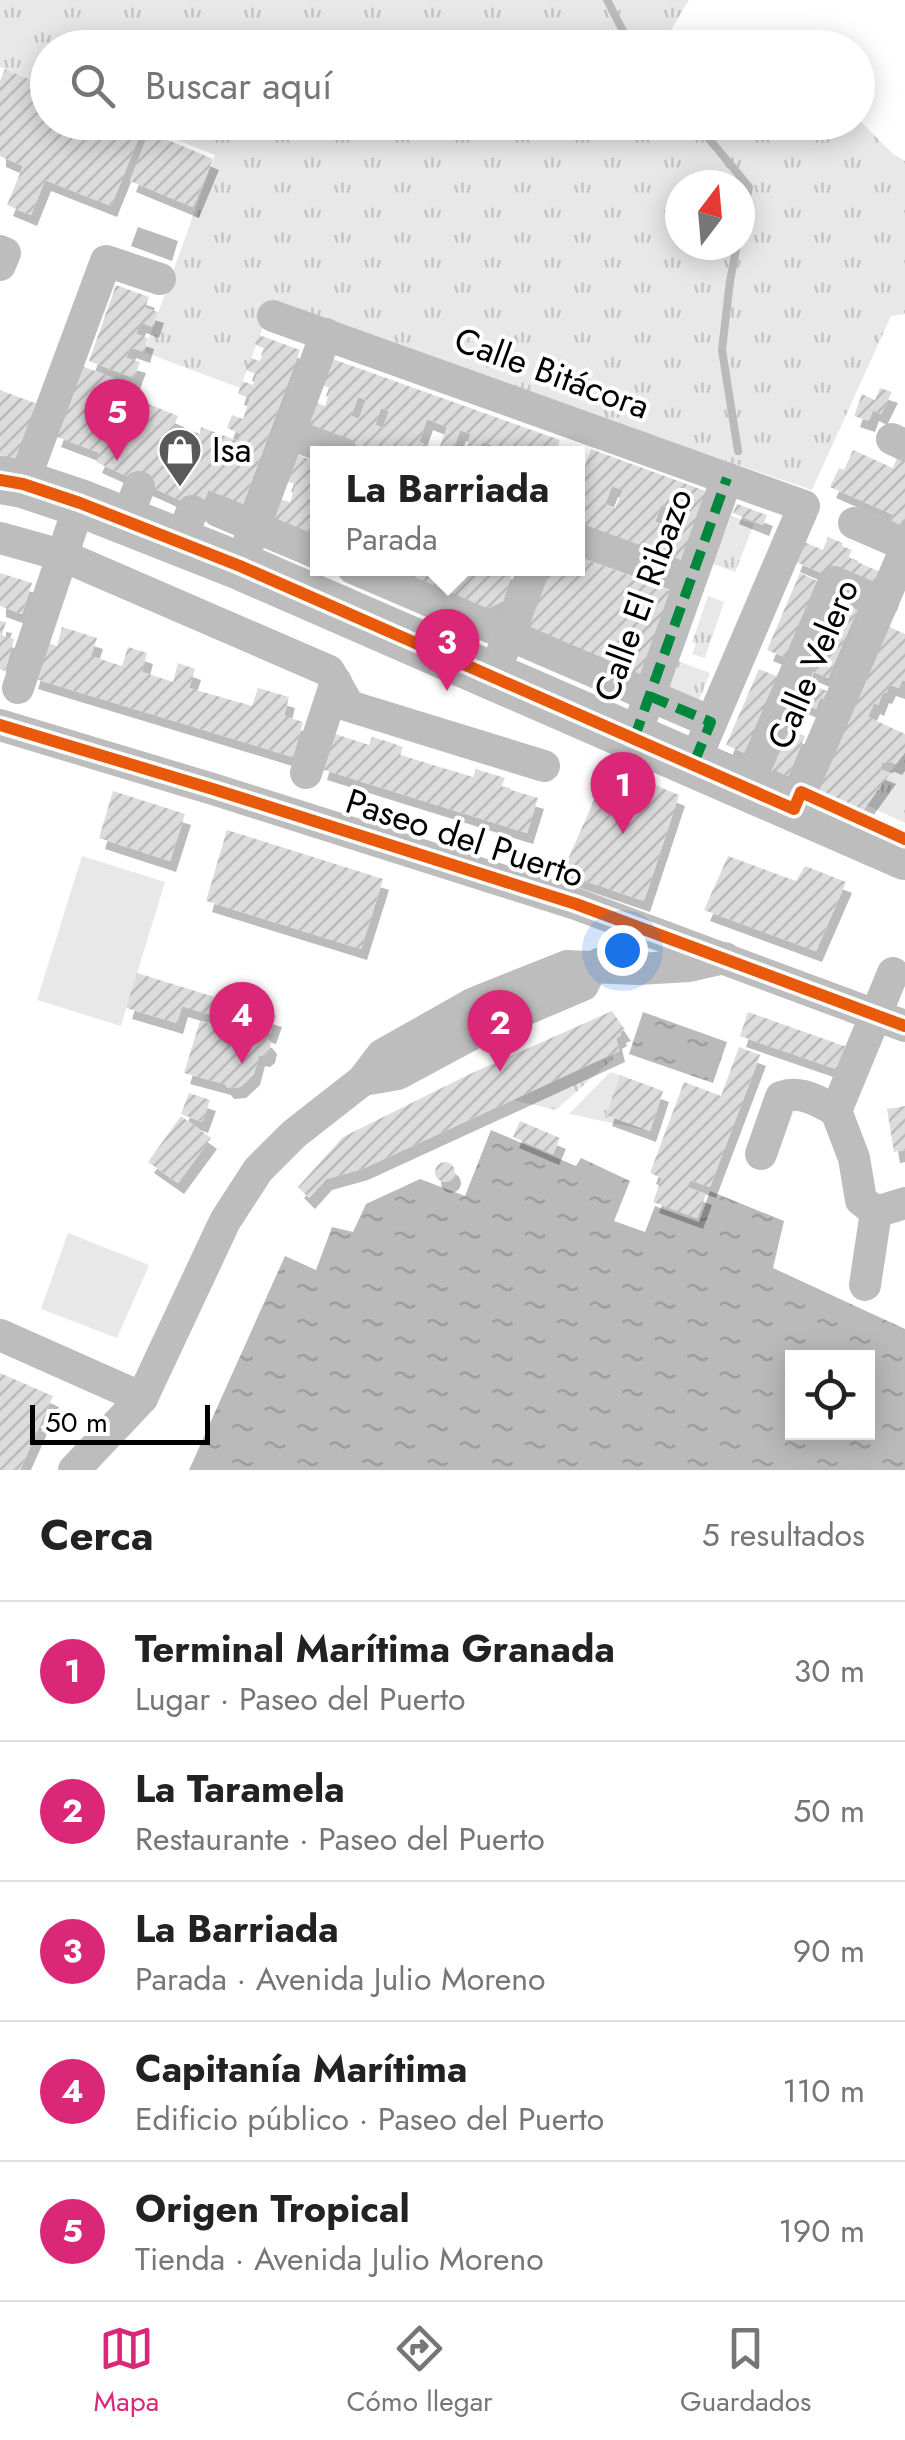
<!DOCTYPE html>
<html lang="es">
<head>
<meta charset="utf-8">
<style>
	body { margin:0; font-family:Jost,sans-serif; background:#f6f6f6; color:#222 }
	.controls { position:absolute; right:30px; bottom:30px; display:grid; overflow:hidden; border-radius:0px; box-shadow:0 5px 25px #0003 }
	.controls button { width:90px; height:90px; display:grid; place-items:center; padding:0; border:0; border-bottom:2px solid #e0e0e0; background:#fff; color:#222; font:50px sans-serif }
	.compass { position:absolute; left:665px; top:170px; width:90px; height:90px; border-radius:50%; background:#fff; box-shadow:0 5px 25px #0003; rotate:16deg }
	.scale { position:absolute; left:30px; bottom:25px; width:180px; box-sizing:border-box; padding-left:10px; border:5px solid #000; border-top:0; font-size:28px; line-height:35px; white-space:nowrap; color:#000; -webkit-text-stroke:8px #fff; paint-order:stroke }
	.you { position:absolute; left:622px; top:950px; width:35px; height:35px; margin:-25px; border:8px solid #fff; border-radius:50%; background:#1a73e8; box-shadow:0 0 0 15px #1a73e833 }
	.badge { display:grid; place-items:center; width:65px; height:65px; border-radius:50%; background:#db2777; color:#fff; font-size:32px; font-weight:700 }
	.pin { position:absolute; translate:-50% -82px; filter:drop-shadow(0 2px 5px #0008) }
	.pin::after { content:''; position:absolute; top:52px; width:35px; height:30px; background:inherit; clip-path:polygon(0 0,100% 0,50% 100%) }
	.popup { position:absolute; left:310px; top:446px; width:275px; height:130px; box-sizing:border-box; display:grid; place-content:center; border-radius:0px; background:#fff; filter:drop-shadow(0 2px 8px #0005); font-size:32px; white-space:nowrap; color:#767676 }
	.popup b { font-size:38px; color:#222 }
	.popup::after { content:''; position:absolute; left:50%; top:100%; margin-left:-20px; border:20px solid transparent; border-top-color:#fff }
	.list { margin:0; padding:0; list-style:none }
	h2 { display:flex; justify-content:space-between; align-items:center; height:130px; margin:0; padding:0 40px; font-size:42px }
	h2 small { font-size:32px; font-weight:400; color:#767676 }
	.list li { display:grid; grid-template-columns:65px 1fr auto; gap:30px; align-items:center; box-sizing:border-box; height:140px; padding:0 40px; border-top:2px solid #e0e0e0 }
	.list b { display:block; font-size:38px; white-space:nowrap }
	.list p { margin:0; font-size:32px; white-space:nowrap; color:#767676 }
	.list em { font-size:32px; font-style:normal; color:#767676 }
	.icon { flex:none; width:55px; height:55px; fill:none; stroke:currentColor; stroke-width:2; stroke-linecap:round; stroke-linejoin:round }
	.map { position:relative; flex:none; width:905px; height:1470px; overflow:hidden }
	.search { position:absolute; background:#fff; box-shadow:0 5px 25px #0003; left:30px; right:30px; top:30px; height:110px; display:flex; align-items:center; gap:25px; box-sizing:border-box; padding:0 35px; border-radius:55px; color:#767676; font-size:38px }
	.sheet { height:830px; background:#fff }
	nav { display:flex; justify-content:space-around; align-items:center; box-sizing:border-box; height:140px; border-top:2px solid #e0e0e0; background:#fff; font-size:28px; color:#767676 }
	nav a { display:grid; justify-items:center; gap:5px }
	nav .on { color:#db2777 }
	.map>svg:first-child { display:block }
	.grass { fill:url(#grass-tufts); fill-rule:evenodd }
	.green { fill:#e8e8e8 }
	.water { fill:url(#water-ripples); fill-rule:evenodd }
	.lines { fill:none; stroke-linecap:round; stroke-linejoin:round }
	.stream { stroke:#bababa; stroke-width:8 }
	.building { fill:url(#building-hatch); fill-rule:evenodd; filter:url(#shadow) }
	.minor { stroke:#bdbdbd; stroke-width:32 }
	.highway { stroke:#bdbdbd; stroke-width:48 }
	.quiet { stroke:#00873e; stroke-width:10; stroke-dasharray:20 10; stroke-linecap:butt }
	.cycleway-casing { stroke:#fff; stroke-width:19 }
	.cycleway { stroke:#e8590c; stroke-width:12 }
	.labels { text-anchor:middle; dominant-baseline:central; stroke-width:8; stroke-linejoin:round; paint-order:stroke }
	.street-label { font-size:35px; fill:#000; stroke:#fff }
	.poi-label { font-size:35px; fill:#000; stroke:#fff; text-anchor:start }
</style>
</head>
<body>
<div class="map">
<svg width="905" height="1470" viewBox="0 0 905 1470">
	<defs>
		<pattern id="grass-tufts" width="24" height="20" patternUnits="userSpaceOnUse" patternTransform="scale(2.5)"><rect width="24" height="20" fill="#e8e8e8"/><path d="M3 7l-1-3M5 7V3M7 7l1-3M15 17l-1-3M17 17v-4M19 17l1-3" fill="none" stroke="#c5c5c5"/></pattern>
		<pattern id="water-ripples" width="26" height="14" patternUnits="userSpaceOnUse" patternTransform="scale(2.5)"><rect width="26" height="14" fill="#bababa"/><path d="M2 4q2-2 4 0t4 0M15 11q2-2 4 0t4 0" fill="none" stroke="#9e9e9e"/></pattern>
		<pattern id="building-hatch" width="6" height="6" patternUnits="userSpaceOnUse" patternTransform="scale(2.5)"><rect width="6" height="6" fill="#dcdcdc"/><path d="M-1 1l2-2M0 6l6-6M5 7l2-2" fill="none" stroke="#bbb"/></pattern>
		<filter id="shadow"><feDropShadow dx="6" dy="11" stdDeviation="0" flood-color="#0004"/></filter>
	</defs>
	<rect width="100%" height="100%" fill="#fff"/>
	<!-- grass -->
	<g class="grass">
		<polygon points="0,0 689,0 661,47 48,48 47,87 0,67"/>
		<path d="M858,119L893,154L905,161V314L891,316L812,490L271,306L240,388L144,352L215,155L135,123L858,122ZM680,185H740V245H680Z"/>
		<polygon points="731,516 754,524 735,572 713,564"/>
		<polygon points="708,596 724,602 705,658 692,654 696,644 692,642"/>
		<polygon points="675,660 710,673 698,703 663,689"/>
		<polygon points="905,752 905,823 866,805"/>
		<polygon points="612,1054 613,1059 556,1110 513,1100"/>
		<polygon points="610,1072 620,1075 606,1115 650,1131 569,1114"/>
	</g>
	<!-- green -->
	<g class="green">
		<polygon points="82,856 165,882 121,1026 37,1000"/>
		<polygon points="68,1233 149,1265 117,1338 41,1309"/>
	</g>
	<!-- water -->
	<g class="water">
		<polygon points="138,227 178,241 172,261 131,246"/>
		<polygon points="643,1012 727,1042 713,1083 629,1054"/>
		<path d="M491,1130L576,1166L581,1158L630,1181L614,1221L645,1232L655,1206L699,1222L710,1191L784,1221L773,1268L905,1329V1470H189L285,1256L316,1270L332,1227L353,1232L366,1204L420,1179L465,1196ZM792,1358H868V1432H792Z"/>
	</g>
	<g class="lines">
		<!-- stream -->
		<g class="stream">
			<polyline points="607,0 624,33 636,48"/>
			<polyline points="695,122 749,187 740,232"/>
			<polyline points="737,245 730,281 722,350 738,451"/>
		</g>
	</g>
	<!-- building -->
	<g class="building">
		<polygon points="5,69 43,85 38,98 48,101 48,122 61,122 58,130 65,133 69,122 132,122 143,127 111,206 45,180 31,215 7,205 23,166 0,156 0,81"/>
		<polygon points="149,132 213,159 193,207 130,181"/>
		<polygon points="116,285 149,297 145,308 158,312 153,327 140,322 136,334 148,338 144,352 130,347 126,358 140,362 134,378 89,361"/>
		<path d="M259,335L300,350L242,507L217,498L219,494L208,490L202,510L96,462L100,453L55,436L82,366L121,381L107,417L114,419L124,394L178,416L169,440L178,444L184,428L200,434L201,427L238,441L241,434L227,428L232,415L243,419L250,398L238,394L242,381L253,385L257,374L246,370L250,358L260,361L265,349L255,344ZM221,448L235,454L232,464L217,459Z"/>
		<path d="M330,358L560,440L555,453H489L492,445L482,442L478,453H464L471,434L460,430L452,453H373L305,430L314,402L325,406L331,388L320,385ZM358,397L366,400L359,419L351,416ZM381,408L389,411L383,428L375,425ZM427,419L447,427L439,449L419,442Z"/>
		<polygon points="880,388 892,392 881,414 873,410 869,421 854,416 862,394 875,400"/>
		<polygon points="0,390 40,405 17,463 0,458"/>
		<path d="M591,449L711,493L685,564L577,524V488ZM612,486L623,490L615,508L605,504ZM661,505L672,509L666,526L655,522Z"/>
		<polygon points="853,450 893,468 900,450 905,452 905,520 903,519 901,525 891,520 894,515 830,487 839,468 844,470"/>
		<polygon points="295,454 317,462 317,543 270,525 279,499 290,502 296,484 285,481"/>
		<polygon points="737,504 767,515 763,525 733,513"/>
		<polygon points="828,537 843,543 842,546 852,550 848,558 887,575 877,597 794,561 802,541 823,550"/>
		<polygon points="577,556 676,593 641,687 524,635 548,568 577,568"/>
		<polygon points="384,568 514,568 503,601 486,609"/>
		<polygon points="0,573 32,583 22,614 0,606"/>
		<polygon points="800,573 824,584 791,660 767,650"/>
		<polygon points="838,591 861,601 828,678 805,668"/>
		<polygon points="0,621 6,622 2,635 14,639 5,671 0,669"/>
		<polygon points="885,625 905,634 905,681 902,680 899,688 890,685 886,693 883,692 878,705 874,703 868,717 905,734 905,752 896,764 889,761 882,763 880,769 890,773 862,812 815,791"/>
		<polygon points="62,627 97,638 91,656 122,666 128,647 147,653 142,672 173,682 178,663 195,669 189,688 252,706 258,688 289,697 284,716 303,722 293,757 32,678 44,642 57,646"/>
		<polygon points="759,669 783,679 750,755 726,745"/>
		<polygon points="800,680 832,693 829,701 820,698 816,709 792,699"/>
		<polygon points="780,726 805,736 788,776 764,765"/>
		<polygon points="332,733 369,745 372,737 389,742 403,747 400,755 473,777 476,769 505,778 501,787 538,798 527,833 321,769"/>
		<polygon points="609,766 679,795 644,901 562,873"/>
		<polygon points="113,791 185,814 170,861 99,838"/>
		<polygon points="227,830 383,879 361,949 206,901"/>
		<polygon points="728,856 796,881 805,866 846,882 816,951 704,910"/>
		<polygon points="137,973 276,1016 270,1033 182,1006 177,1023 126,1008"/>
		<polygon points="612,1011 625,1030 620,1032 621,1035 616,1038 619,1051 362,1169 326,1179 309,1198 298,1187 343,1137 472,1073"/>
		<polygon points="748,1012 847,1047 839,1070 740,1036"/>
		<polygon points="200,1021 248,1036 252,1033 266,1037 271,1043 269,1052 264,1056 259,1055 254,1074 240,1087 228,1088 225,1084 184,1073"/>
		<polygon points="739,1047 760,1055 710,1187 690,1180 687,1187 706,1194 697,1218 653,1202 662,1178 650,1173 684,1082 721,1096"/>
		<polygon points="620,1075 663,1091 650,1131 606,1115"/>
		<polygon points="189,1093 210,1100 202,1122 181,1114"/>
		<polygon points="905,1106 905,1150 894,1152 887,1109"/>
		<polygon points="181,1116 211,1138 178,1183 148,1162"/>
		<polygon points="520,1121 560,1138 553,1154 513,1137"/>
		<circle cx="445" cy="1172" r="10"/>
		<polygon points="0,1373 53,1396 20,1470 0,1470"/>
	</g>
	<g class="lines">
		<!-- minor -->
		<g class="minor">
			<polyline points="0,251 5,253 0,265"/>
			<polyline points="273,316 804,506 693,765"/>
			<polyline points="289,434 342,453"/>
			<polyline points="892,439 905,445"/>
			<polyline points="23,484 106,261 160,279"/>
			<polyline points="218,511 317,553"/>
			<polyline points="126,520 139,487"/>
			<polyline points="854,523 905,545"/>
			<polyline points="0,538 61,555 329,671 349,706 544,766"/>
			<polyline points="577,539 678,576"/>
			<polyline points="180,542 192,511"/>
			<polyline points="240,566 326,334"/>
			<polyline points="353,568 711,722"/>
			<polyline points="502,653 534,568"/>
			<polyline points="18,688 80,503"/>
			<polyline points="643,714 727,478"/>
			<polyline points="0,725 216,790 576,904 905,1026"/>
			<polyline points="306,773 336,682"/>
			<polyline points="747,788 834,582 883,603"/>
			<polyline points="794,809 905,550"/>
			<polyline points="363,1080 398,1074 489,1025 583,985 591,969 601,963"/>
			<polyline points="836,1111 854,1158 861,1200 876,1212 905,1203"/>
			<path d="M761,1154L781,1097C800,1090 819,1101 836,1111L893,973"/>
			<polyline points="865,1285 876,1212"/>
			<polyline points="0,1335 142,1398"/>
			<polyline points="74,1470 142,1398 225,1221 258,1170 294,1134 363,1080 382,1055 474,1003 567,966 638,969 689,966 725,958"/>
		</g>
		<!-- highway -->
		<polyline class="highway" points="0,480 23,484 80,503 240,566 905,856"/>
		<!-- quiet -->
		<g class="quiet">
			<polyline points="649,696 711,722 693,765"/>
			<polyline points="634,739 727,478"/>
		</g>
		<defs>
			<g id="cycleway">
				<polyline points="0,480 23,484 80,503 240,566 794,809 801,792 905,839"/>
				<polyline points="0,725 216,790 576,904 905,1026"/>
			</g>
		</defs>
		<!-- cycleway casing -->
		<use href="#cycleway" class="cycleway-casing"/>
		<!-- cycleway -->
		<use href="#cycleway" class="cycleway"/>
	</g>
	<!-- icons -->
	<defs>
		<symbol id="shop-pin" viewBox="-11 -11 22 30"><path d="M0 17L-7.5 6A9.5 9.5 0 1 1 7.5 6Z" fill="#595959" stroke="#fff"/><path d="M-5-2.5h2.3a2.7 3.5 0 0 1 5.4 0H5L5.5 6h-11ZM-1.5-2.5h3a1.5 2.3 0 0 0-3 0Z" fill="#fff"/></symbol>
	</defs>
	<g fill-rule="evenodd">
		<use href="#shop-pin" x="155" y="425" width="50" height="68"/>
	</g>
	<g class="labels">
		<!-- street labels -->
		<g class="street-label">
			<text transform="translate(552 373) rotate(20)">Calle Bitácora</text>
			<text transform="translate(643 595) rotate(-70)">Calle El Ribazo</text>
			<text transform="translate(813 664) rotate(-67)">Calle Velero</text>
			<text transform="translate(465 838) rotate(18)">Paseo del Puerto</text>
		</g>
		<!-- poi labels -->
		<g class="poi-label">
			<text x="212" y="450">Isa</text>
		</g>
	</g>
</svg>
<div class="controls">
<button><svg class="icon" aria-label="locate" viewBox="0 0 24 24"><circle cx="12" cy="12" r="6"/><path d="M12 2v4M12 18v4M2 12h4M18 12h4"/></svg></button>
</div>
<svg class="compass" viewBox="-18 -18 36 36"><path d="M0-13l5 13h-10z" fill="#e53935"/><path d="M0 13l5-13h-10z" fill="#767676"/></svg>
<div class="scale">50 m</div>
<div class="you"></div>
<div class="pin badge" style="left:623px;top:834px">1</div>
<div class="pin badge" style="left:500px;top:1072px">2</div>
<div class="pin badge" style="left:447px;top:691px">3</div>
<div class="popup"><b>La Barriada</b>Parada</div>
<div class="pin badge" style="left:242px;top:1064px">4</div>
<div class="pin badge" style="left:117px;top:461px">5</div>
<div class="search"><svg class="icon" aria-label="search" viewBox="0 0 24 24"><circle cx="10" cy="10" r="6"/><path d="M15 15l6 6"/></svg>Buscar aquí</div>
</div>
<section class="sheet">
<h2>Cerca<small>5 resultados</small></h2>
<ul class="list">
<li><span class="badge">1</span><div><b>Terminal Marítima Granada</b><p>Lugar · Paseo del Puerto</p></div><em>30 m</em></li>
<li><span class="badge">2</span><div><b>La Taramela</b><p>Restaurante · Paseo del Puerto</p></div><em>50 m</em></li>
<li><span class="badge">3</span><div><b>La Barriada</b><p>Parada · Avenida Julio Moreno</p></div><em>90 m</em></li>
<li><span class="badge">4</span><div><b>Capitanía Marítima</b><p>Edificio público · Paseo del Puerto</p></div><em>110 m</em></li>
<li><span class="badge">5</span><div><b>Origen Tropical</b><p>Tienda · Avenida Julio Moreno</p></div><em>190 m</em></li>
</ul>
</section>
<nav>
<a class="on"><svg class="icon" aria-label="map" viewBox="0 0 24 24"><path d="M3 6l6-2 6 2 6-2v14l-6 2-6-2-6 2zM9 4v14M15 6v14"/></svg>Mapa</a>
<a><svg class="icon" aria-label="directions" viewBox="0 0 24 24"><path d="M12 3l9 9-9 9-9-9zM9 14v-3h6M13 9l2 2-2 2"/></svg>Cómo llegar</a>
<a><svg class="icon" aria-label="saved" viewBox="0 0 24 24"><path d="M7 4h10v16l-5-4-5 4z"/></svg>Guardados</a>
</nav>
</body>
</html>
